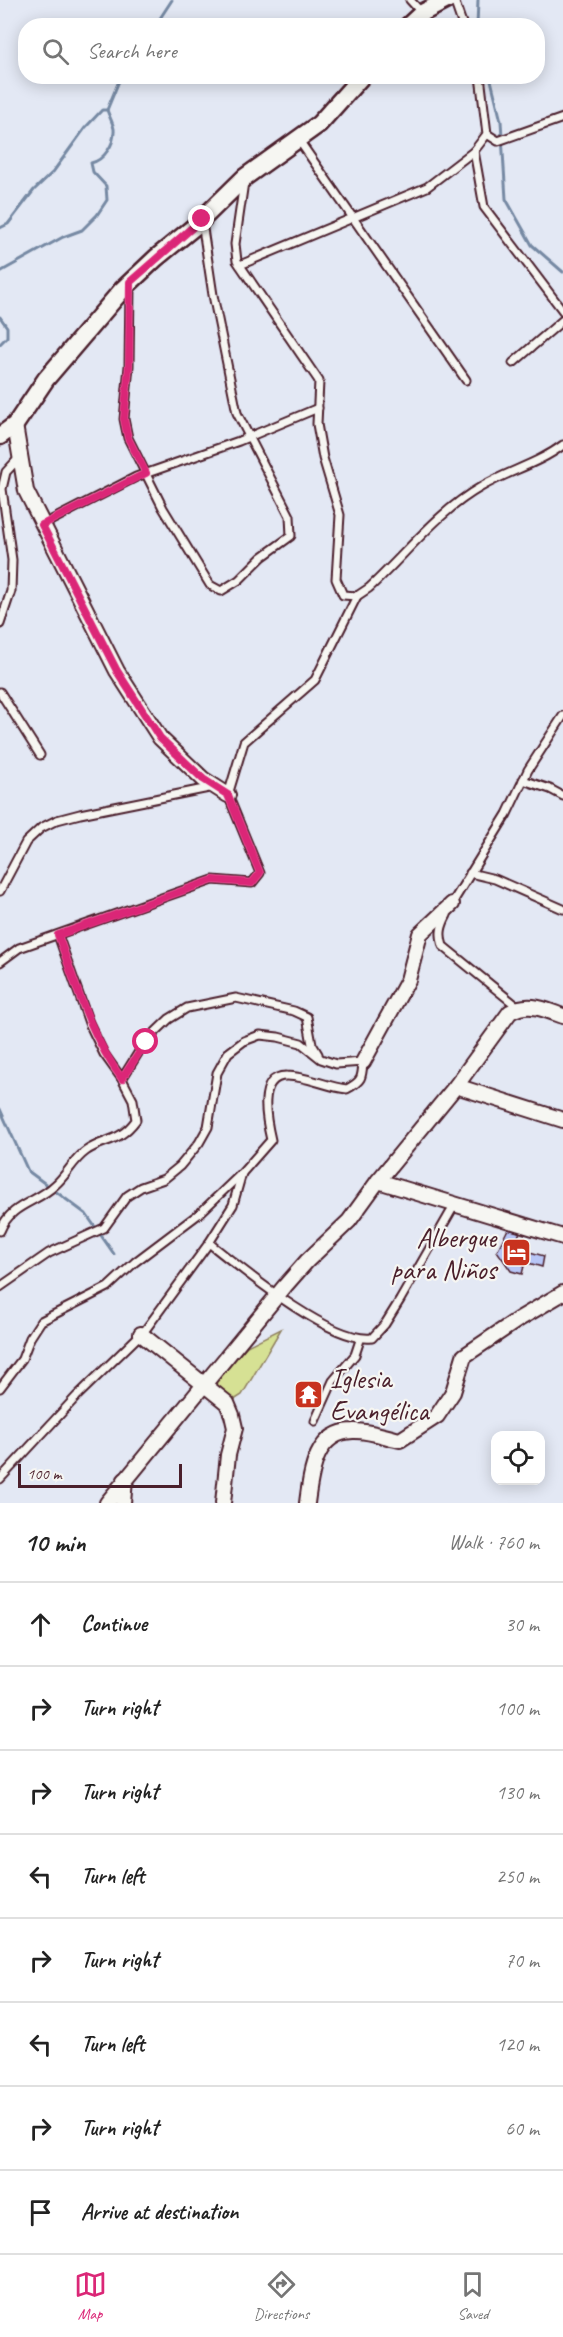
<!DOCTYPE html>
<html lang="en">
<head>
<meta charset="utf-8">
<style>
	body { margin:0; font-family:Caveat,sans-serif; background:#f6f6f6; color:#222 }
	.controls { position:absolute; right:18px; bottom:18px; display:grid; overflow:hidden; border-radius:12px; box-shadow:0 3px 15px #0003 }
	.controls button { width:54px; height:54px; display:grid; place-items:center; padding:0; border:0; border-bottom:2px solid #e0e0e0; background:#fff; color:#222; font:30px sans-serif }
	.scale { position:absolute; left:18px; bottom:15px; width:164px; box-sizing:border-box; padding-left:6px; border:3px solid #4a1f2b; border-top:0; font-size:16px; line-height:21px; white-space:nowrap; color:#4a1f2b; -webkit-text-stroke:4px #f6f6f2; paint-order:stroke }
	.stop { position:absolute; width:18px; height:18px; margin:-14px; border:4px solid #db2777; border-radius:50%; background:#fff }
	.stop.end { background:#db2777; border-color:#fff; box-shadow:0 2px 6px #0008 }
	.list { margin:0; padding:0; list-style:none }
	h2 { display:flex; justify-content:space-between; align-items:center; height:78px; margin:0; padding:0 24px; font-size:26px }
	h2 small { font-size:20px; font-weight:400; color:#767676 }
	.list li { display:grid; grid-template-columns:39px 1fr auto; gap:18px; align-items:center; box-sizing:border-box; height:84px; padding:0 24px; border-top:2px solid #e0e0e0 }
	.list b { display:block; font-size:22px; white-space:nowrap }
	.list em { font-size:20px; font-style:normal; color:#767676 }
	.icon { flex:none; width:33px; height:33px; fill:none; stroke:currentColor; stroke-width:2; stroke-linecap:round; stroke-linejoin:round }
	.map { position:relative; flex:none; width:563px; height:1503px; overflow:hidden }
	.search { position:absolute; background:#fff; box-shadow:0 3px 15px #0003; left:18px; right:18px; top:18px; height:66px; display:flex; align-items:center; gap:15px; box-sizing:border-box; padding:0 21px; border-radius:24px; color:#767676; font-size:22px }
	.sheet { height:750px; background:#fff }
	nav { display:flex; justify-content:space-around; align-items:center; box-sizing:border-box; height:84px; border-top:2px solid #e0e0e0; background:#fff; font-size:16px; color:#767676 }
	nav a { display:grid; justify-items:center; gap:3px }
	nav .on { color:#db2777 }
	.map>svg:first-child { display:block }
	.green { fill:#d6e194; stroke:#908060; stroke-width:1.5 }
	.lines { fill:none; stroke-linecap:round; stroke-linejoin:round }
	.stream { stroke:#7689a3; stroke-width:3 }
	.building { fill:#b8c6f7; stroke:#4a1f2b; stroke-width:1.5 }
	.service-casing { stroke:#4a1f2b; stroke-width:11 }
	.minor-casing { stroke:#4a1f2b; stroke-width:18 }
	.tertiary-casing { stroke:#4a1f2b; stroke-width:21 }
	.service { stroke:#f6f6f2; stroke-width:7 }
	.minor { stroke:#f6f6f2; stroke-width:14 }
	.tertiary { stroke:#f6f6f2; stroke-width:16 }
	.route { stroke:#db2777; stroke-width:8 }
	.labels { text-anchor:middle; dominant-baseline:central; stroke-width:4.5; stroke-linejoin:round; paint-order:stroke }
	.poi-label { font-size:28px; fill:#4a1f2b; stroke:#f6f6f2; text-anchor:end }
</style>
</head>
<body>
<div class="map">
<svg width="563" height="1503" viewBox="0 0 563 1503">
	<rect width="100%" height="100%" fill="#e3e8f4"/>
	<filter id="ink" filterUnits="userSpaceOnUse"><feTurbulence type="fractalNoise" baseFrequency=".0167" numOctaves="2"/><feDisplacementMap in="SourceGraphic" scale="12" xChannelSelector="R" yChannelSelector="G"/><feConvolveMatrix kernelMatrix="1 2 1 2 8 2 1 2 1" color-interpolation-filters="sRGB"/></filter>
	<g filter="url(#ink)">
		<!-- green -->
		<polygon class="green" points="281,1329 242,1395 231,1402 211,1387 247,1346"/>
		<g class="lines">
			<!-- stream -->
			<g class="stream">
				<polyline points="155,26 172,0"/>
				<polyline points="477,26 478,0"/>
				<polyline points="490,76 501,121 506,199 532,245 563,272"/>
				<polyline points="0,228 8,224 34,190 53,172 85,128 102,110 107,110"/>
				<path d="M0,272L63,237L82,230L97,215L107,200L106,186L93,172L91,163C104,160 115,144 114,129C113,123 109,116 107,110L121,76"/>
				<polyline points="0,317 7,327 7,337 0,344"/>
				<polyline points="0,1109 28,1171 86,1214 114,1254"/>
			</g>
		</g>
		<!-- building -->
		<polygon class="building" points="508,1229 520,1232 517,1239 527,1242 523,1250 544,1256 542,1267 525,1262 522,1274 511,1271 497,1251"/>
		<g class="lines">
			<defs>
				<g id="service">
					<polyline points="410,0 422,13"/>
					<polyline points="454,0 463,26"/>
					<polyline points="487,134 498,141 563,118"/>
					<polyline points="298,139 466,380"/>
					<polyline points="474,151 484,207 563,311"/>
					<path d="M244,182L235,244L237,261L319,381L317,424L323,458L340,515L336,579L343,595L357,596L369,588C405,555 437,512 481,487C508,471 538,464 563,445"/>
					<polyline points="240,265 427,187 474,151 487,134 480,76"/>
					<polyline points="130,286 129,366 124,419 128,438 163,508 210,585 221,591 239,580 262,557 291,536 290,516 237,413 213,295 202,222"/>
					<polyline points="513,363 563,320"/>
					<polyline points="42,525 136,477 239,441 318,408"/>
					<polyline points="0,624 11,591 12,560 2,489 6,472 19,458"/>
					<polyline points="0,692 40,755"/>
					<polyline points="523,780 550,789 563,796"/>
					<polyline points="470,873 495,879 563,909"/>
					<polyline points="0,891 26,842 41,828 57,820 80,814 214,787"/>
					<polyline points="451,905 507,814 528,770 563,716"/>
					<path d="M447,915C441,926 439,934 443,946L518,1007"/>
					<polyline points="0,962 19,948 213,880 252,883 260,873 228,795 244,742 315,680 357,596"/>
					<polyline points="122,1079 145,1042 169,1019 187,1008 236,998 294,1011 307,1017 312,1044 318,1054"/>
					<path d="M0,1231C11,1203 37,1203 55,1185C67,1175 73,1160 86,1151C105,1138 119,1143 136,1120L133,1100L122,1079L104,1054L89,1023L58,935"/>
					<path d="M209,1243C243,1270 331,1343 372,1338L385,1324L400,1300L454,1206"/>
					<path d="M0,1287L49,1253L104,1228L127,1196L141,1187L164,1179L180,1166L199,1143L208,1127L217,1073L228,1053L244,1041L260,1035L278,1037L301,1043L321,1059L336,1064L363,1062C362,1078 362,1081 347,1089C327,1087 307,1076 287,1076C256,1075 267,1123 271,1140L242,1173L200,1213L135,1262L108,1287L41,1321L30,1338L22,1359L0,1388"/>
					<polyline points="315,1421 333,1381 355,1355 360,1340"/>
					<polyline points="0,1479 77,1396 146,1329 209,1243 233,1205 242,1173"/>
				</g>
				<g id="minor">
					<polyline points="15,425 26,491 117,671 160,738 203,779 228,795"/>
					<polyline points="363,1062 408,980 420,934 452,904"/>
					<polyline points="456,1086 563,1120"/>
					<polyline points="378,1181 563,1237"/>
					<polyline points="141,1334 227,1403 232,1415 235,1428 228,1455 223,1503"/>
					<path d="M107,1503L285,1286L307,1261L349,1221L378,1181L456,1086L510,1012C529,1001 545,1010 563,1016"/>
					<polyline points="123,1503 125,1480"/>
					<path d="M307,1503C311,1473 315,1432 353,1431C368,1430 386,1437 400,1440L437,1416L453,1392L464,1356L519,1319L563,1293"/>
				</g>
				<g id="tertiary">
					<polyline points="408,26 422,13 447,0"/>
					<polyline points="0,436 15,425 46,379 122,290 156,258 194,227 245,177 319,124 362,76"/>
				</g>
			</defs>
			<!-- service casing -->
			<use href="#service" class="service-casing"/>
			<!-- minor casing -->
			<use href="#minor" class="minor-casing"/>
			<!-- tertiary casing -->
			<use href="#tertiary" class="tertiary-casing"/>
			<!-- service -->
			<use href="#service" class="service"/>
			<!-- minor -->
			<use href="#minor" class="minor"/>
			<!-- tertiary -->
			<use href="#tertiary" class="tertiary"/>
		</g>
	</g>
	<g class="lines" filter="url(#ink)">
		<!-- route -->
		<path class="route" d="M146,1042L122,1079C90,1035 76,985 58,935L213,880L252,883L260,873L228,795L203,779L160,738L117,671L42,525L146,473L128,438L124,419L129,366L130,282L202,219"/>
	</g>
	<!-- icons -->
	<defs>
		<symbol id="hotel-square" viewBox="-11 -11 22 22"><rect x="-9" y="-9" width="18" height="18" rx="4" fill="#c8321e" stroke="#f6f6f2"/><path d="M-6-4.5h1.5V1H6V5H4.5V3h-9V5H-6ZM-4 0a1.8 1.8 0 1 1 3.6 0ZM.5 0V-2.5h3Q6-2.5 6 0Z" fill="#fff"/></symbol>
		<symbol id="temple-square" viewBox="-11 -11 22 22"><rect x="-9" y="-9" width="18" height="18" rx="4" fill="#c8321e" stroke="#f6f6f2"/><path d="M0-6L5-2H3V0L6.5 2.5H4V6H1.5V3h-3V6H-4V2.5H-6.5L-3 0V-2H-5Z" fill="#fff"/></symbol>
	</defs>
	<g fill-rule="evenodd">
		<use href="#hotel-square" x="500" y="1236" width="33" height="33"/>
		<use href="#temple-square" x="292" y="1378" width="33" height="33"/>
	</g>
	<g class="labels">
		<!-- poi labels -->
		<g class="poi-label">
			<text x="496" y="1237">Albergue<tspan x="496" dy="32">para Niños</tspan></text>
			<text x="330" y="1378" text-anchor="start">Iglesia<tspan x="330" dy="32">Evangélica</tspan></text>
		</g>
	</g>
</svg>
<div class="controls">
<button><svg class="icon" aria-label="locate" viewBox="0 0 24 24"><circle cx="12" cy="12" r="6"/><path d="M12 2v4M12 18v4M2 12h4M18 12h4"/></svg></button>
</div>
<div class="scale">100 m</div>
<div class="stop" style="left:146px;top:1042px"></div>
<div class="stop end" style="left:202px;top:219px"></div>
<div class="search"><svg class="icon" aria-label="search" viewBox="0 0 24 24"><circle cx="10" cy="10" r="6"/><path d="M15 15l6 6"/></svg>Search here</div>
</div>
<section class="sheet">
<h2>10 min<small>Walk · 760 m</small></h2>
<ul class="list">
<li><svg class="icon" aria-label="ahead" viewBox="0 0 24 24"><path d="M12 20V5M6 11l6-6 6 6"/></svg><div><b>Continue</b></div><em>30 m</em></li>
<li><svg class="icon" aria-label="right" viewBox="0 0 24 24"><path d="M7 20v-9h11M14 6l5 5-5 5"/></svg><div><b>Turn right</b></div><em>100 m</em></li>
<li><svg class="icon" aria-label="right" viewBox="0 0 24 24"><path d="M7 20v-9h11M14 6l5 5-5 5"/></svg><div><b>Turn right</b></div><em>130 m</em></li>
<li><svg class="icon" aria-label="left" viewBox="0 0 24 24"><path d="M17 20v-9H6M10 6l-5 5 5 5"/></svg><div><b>Turn left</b></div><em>250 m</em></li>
<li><svg class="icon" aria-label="right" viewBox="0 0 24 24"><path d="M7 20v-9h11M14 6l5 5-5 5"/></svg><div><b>Turn right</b></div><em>70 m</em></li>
<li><svg class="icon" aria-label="left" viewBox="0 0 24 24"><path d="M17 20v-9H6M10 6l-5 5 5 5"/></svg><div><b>Turn left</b></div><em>120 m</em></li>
<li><svg class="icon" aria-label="right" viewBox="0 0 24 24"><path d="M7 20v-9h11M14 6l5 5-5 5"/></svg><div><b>Turn right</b></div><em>60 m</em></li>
<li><svg class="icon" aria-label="arrive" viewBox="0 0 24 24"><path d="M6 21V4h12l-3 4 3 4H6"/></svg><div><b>Arrive at destination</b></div></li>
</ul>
</section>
<nav>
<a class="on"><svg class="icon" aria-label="map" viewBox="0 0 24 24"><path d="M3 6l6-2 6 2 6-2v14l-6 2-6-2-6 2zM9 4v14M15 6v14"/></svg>Map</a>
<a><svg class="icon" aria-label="directions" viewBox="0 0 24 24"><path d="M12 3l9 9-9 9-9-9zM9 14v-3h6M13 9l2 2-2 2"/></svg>Directions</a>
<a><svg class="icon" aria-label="saved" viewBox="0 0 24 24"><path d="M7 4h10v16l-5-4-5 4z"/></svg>Saved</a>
</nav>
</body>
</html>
